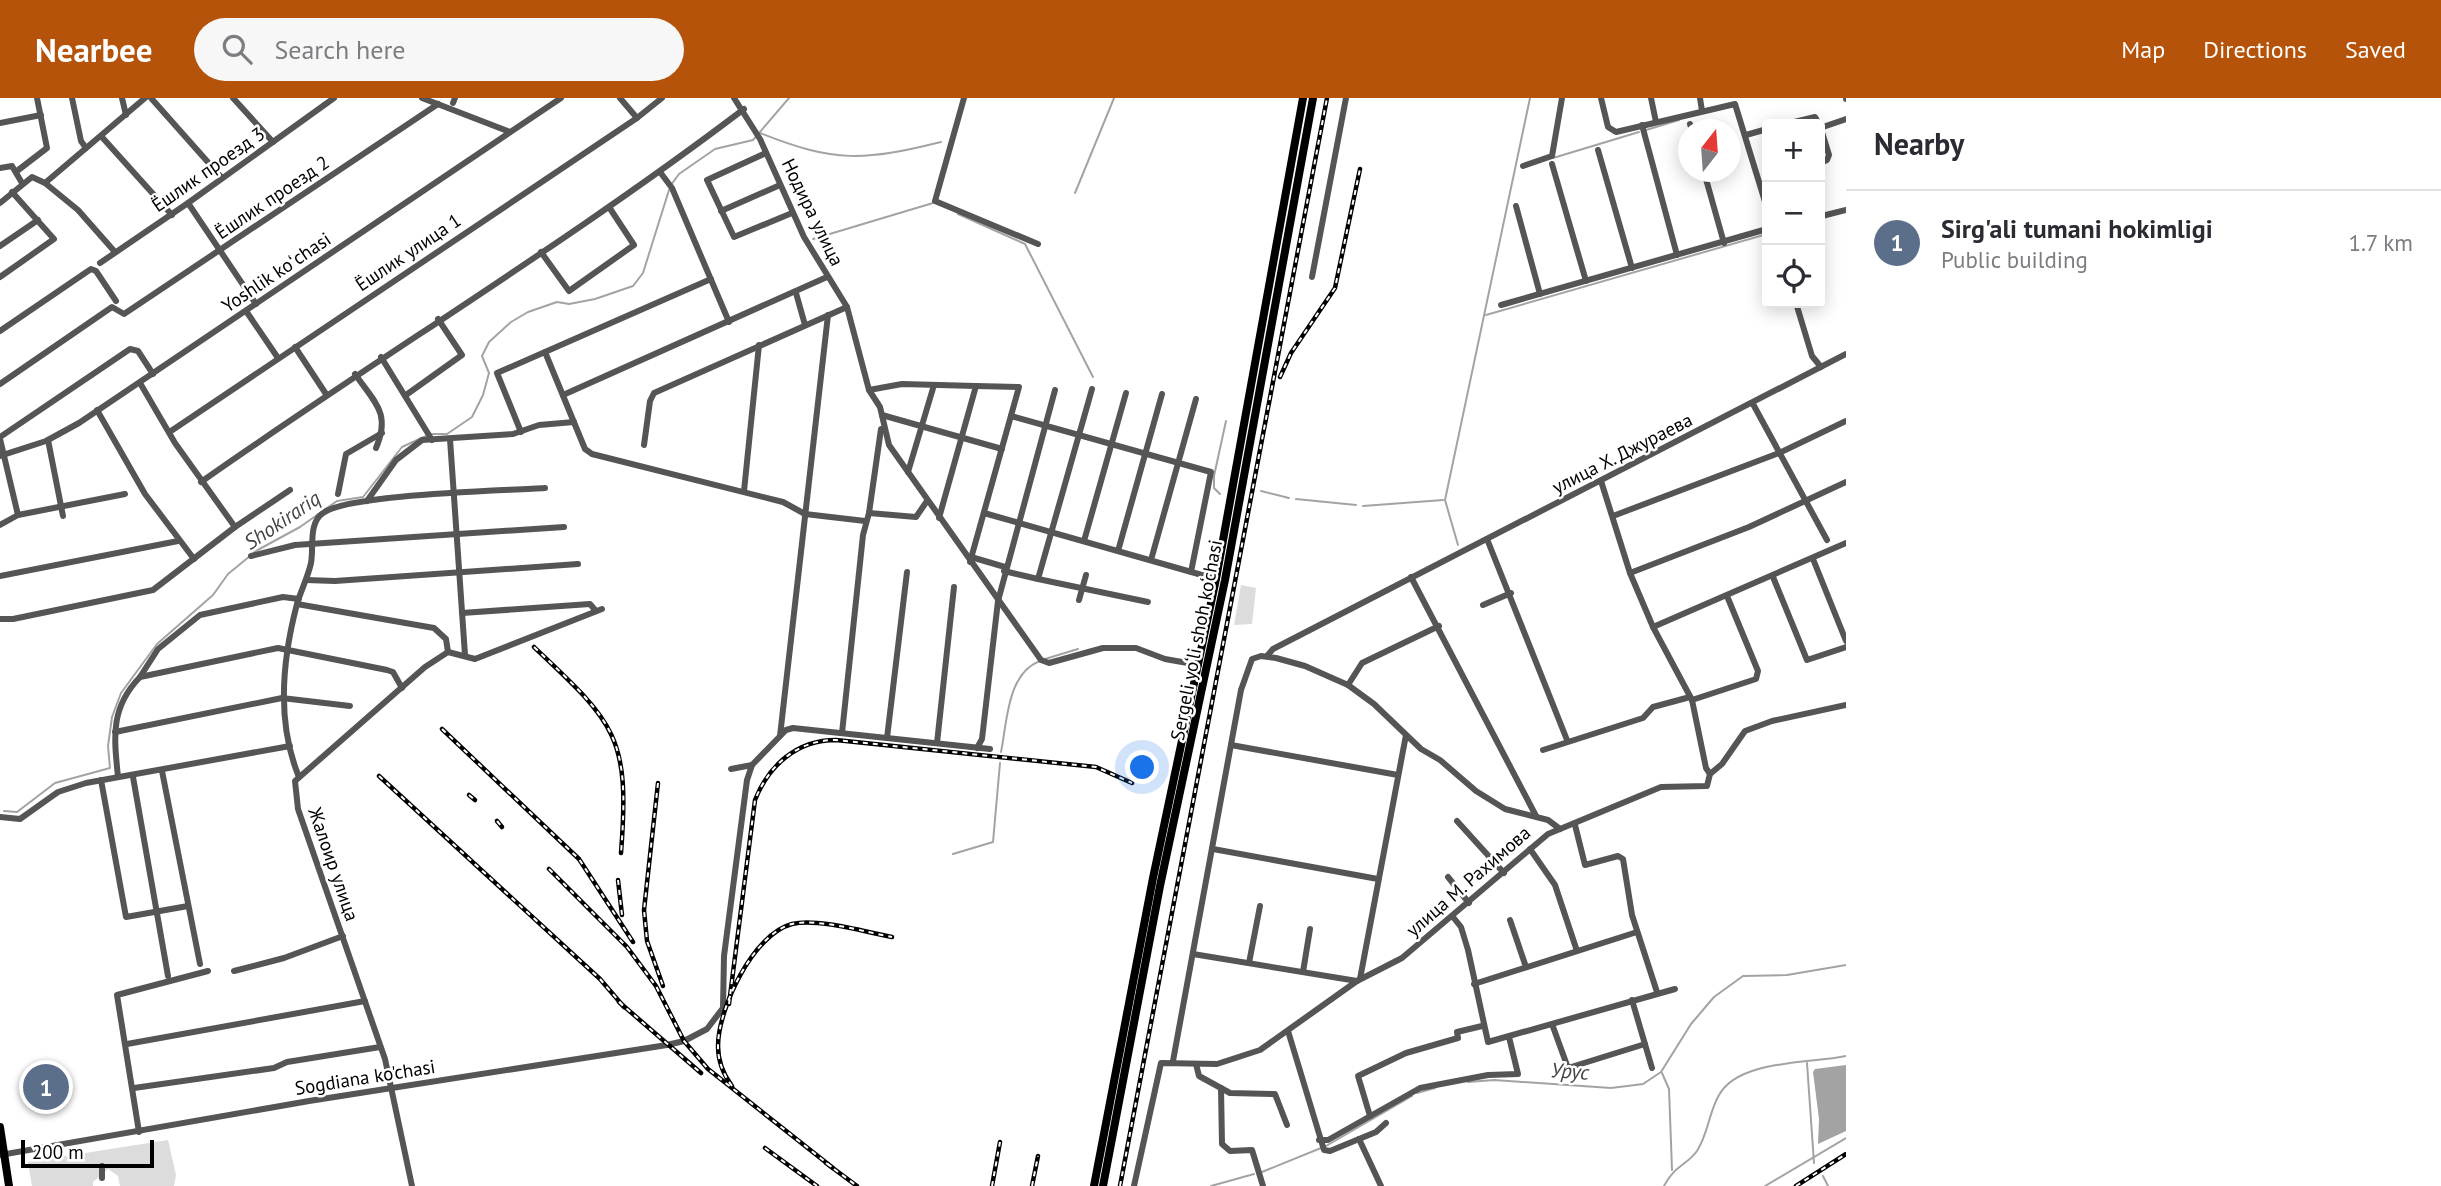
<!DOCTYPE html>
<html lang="en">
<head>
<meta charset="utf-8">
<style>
	body { margin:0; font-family:"PT Sans",sans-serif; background:#f7f7f7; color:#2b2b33 }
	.controls { position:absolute; right:21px; top:21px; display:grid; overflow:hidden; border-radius:7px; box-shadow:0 4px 18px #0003 }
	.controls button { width:63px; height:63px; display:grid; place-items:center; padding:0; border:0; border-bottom:2px solid #e1e1e2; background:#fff; color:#2b2b33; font:35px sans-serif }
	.compass { position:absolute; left:1678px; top:21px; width:63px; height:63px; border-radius:50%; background:#fff; box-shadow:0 4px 18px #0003; rotate:17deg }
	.scale { position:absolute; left:21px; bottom:18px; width:133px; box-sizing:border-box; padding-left:7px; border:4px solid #000; border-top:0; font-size:19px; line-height:24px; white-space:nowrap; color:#000; -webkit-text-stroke:5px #fff; paint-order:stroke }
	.you { position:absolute; left:1143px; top:670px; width:24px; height:24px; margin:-18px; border:5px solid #fff; border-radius:50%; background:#1a73e8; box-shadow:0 0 0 10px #1a73e833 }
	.badge { display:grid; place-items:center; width:46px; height:46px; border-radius:50%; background:#b45309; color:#fff; font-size:23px; font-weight:700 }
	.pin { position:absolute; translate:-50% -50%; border:4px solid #fff; box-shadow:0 2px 7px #0006 }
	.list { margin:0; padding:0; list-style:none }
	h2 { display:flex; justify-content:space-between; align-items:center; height:91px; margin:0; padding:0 28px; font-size:30px }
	h2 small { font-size:23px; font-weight:400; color:#7c7c81 }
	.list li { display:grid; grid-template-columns:46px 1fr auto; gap:21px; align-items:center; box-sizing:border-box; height:105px; padding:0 28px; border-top:2px solid #e1e1e2 }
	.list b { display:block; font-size:26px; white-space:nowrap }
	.list p { margin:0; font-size:23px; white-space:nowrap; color:#7c7c81 }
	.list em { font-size:23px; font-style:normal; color:#7c7c81 }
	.icon { flex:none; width:38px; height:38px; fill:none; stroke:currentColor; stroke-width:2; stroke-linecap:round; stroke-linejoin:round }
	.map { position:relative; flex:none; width:1846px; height:1088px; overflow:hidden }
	header { display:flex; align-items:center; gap:42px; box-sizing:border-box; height:98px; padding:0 35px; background:#b45309; color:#fff }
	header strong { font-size:33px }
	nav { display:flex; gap:38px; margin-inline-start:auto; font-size:24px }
	.search { width:490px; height:63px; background:#f7f7f7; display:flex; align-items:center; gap:18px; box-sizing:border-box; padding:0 24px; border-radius:38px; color:#7c7c81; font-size:26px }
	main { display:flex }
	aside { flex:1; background:#fff }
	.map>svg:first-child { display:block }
	.green { fill:#dcdcdc }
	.water { fill:#a3a3a3 }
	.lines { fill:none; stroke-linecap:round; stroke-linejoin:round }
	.stream { stroke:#a3a3a3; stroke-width:2 }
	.minor { stroke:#555; stroke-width:6 }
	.major { stroke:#000; stroke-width:8 }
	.rail-casing { stroke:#000; stroke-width:4.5 }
	.rail { stroke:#fff; stroke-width:2; stroke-dasharray:5; stroke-linecap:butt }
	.labels { text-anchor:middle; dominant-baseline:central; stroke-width:5; stroke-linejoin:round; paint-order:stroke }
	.street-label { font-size:19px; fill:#000; stroke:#fff }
	.water-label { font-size:21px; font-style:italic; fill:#444; stroke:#fff }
</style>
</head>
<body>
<header>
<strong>Nearbee</strong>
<div class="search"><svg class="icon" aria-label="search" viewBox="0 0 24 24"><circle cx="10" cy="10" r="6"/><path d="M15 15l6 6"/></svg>Search here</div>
<nav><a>Map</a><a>Directions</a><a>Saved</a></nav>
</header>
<main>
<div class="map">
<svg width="1846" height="1088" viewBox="0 0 1846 1088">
	<rect width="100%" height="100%" fill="#fff"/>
	<!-- green -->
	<g class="green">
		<polygon points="1241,487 1256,490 1252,526 1234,527"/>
		<polygon points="168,1042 176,1077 174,1088 120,1088 118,1078 108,1071 93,1084 93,1088 32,1088 28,1064"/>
	</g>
	<!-- water -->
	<polygon class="water" points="1846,967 1846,1033 1818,1046 1819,1021 1813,974 1815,971"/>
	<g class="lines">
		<!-- stream -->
		<g class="stream">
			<polyline points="1646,32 1679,22"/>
			<path d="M760,35C835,65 864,63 941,44"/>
			<polyline points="1553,60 1639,34"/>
			<polyline points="671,87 679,76 715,51 753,42 789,0"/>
			<polyline points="1075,95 1114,0"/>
			<polyline points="958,116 1025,146 1093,279"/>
			<polyline points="813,141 933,105"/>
			<polyline points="1486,217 1767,136"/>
			<polyline points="432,336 447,336 472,319 483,297 489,275 482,258 489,244 511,224 528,214 557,204 569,206 595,201 633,188 643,175 669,92"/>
			<polyline points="1261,393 1289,400"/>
			<polyline points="1220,396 1214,390 1214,378 1226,323"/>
			<polyline points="1296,401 1356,407"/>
			<polyline points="1363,408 1443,402"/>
			<polyline points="1458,447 1445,402 1530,0"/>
			<polyline points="254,454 300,429 337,403 363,399 402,349 426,338"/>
			<polyline points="1045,561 1078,551"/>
			<path d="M1001,654C1007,625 1007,575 1040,563"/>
			<polyline points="4,713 17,714 55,685 110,670 108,648 112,619 121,595 157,546 213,497 228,476 250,458"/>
			<polyline points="953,756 993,744 1000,665"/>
			<polyline points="1807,965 1814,1065"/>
			<polyline points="1662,975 1669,991 1672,1072"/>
			<polyline points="1468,984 1494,982 1611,990 1643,986 1661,974 1691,926 1714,899 1743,878 1787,877 1846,867"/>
			<polyline points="1417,995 1435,990"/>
			<polyline points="1326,1048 1412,998"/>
			<polyline points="1262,1074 1321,1050"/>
			<polyline points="1823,1078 1828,1088"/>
			<polyline points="1211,1088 1254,1076"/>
			<path d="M1664,1088C1674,1068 1687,1067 1697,1053C1708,1036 1709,1014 1719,997C1739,961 1810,966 1846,958"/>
			<polyline points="1765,1088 1846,1040"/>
		</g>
		<!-- minor -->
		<g class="minor">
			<polyline points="72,0 81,43 86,50"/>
			<polyline points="122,0 126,17"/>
			<polyline points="151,0 222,80"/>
			<polyline points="233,0 273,44"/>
			<polyline points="422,0 510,34"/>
			<polyline points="620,0 637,20"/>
			<polyline points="734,0 760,41 804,139 847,209 869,292 880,309 889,347 1041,562 1049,565 1103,550 1136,550 1165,561 1199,567"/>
			<polyline points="964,0 935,103 1038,146"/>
			<polyline points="1601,0 1608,29 1616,34 1735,6 1767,110"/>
			<polyline points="1651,0 1656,24"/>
			<polyline points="1700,0 1702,13"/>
			<polyline points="1846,0 1846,1"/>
			<polyline points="453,5 455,0"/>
			<polyline points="0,25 41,17"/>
			<polyline points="1690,26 1692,32"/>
			<polyline points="1786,26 1815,19 1819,26"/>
			<polyline points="1642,27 1677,157"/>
			<polyline points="1820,28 1829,57 1827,62 1820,65"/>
			<polyline points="1820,30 1846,21"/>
			<polyline points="1746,37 1767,31"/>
			<polyline points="101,38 172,117"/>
			<polyline points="1598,52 1632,170"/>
			<polyline points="766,55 707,82 734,139 792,115"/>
			<polyline points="1552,66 1586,183"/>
			<polyline points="1523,68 1552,58 1562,0"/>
			<polyline points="0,70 12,68 22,85"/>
			<polyline points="17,73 47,50 37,0"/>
			<polyline points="660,74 672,90 729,224"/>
			<polyline points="1704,74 1724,145"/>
			<polyline points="45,85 78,112 115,154"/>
			<polyline points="0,105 32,79 45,85 145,0"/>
			<polyline points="188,105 256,206"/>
			<polyline points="1516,108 1540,196"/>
			<polyline points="721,113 780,87"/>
			<polyline points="1821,122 1822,118 1846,112"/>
			<polyline points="0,148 38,122"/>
			<polyline points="541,154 569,193 634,147 609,109"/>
			<polyline points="100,165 188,105 334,0"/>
			<polyline points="0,179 54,141 12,94"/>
			<polyline points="1312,179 1346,0"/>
			<polyline points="796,195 805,227"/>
			<polyline points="1796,205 1812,258 1821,269"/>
			<polyline points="1501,207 1767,131"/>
			<polyline points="246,213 278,260"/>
			<polyline points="0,233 91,171 96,173 116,203"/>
			<polyline points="295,249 326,296"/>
			<polyline points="545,254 585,351 592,356 783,404 805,416 865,423"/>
			<polyline points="381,259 432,342"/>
			<path d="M355,276C375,305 391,315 376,350"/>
			<polyline points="140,285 175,345 235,429"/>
			<polyline points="0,286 112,209 124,216 438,6"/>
			<polyline points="1092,291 1038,481 1148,504"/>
			<polyline points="869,292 902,286 976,288 939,420"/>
			<polyline points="406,297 462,257 438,221"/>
			<polyline points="563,297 827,179"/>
			<polyline points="1753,306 1827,442"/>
			<polyline points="97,312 145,396 194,461"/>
			<polyline points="882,317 1002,351"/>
			<polyline points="1011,318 1211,374 1191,474"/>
			<polyline points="171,333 637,20 662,0"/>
			<polyline points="521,334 497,275 711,181"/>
			<polyline points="0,339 130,251 138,253 153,276"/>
			<polyline points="0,341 18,417"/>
			<polyline points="450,341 465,557"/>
			<polyline points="48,342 63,418"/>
			<polyline points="644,347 650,303 654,295 847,209"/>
			<polyline points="0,358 46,343 79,325 561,0"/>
			<polyline points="908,374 934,287"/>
			<polyline points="1601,383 1630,475 1653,529 1692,602 1706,670 1710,676"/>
			<path d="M201,384C380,258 569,144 744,11"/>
			<polyline points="744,393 759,247"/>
			<polyline points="338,396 346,356 382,335"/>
			<polyline points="367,403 396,362 422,342 513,336 539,327 574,324"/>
			<polyline points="869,415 916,419 927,403"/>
			<polyline points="984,415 1216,481"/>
			<polyline points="1613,418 1779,355 1846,323"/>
			<polyline points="0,427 18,417 125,396"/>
			<polyline points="1487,441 1567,642"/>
			<polyline points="1084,443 1126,295"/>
			<polyline points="1118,453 1162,296"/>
			<polyline points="251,458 295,447 564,429"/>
			<polyline points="971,459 1005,469"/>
			<polyline points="1813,461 1846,543"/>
			<polyline points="1151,462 1196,301"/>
			<polyline points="970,464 1019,289 976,288"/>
			<polyline points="1004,473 1038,481"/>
			<polyline points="1630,475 1749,429 1846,384"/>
			<polyline points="0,478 178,443"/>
			<polyline points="1411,479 1536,718"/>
			<polyline points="1773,479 1807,562 1846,549"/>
			<polyline points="306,482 335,483 578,466"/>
			<polyline points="1079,502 1086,477"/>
			<polyline points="297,506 434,530 446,541 448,554"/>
			<polyline points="1483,507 1511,495"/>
			<polyline points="462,515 590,506 596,513"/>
			<polyline points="0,521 13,521 153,492 235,429 290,392"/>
			<polyline points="1653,529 1846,445"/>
			<polyline points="1267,558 1273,551 1846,256"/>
			<polyline points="140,579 158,551 200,517 283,499 299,501"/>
			<polyline points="1348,587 1362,565 1439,528"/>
			<polyline points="1692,602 1756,581 1758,573 1727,498"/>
			<polyline points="115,634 282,600 350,608"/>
			<polyline points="842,635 863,437 869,415 881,331"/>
			<polyline points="780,638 828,217"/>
			<polyline points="887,640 907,474"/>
			<polyline points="937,645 954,489"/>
			<polyline points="1231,647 1398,677"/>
			<polyline points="977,650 982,641 998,503 1055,292"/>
			<polyline points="1543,652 1643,620 1653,609 1690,599"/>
			<polyline points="731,671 752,667 786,632 793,630 990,651"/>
			<polyline points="162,673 200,866"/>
			<path d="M118,679C114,639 110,610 140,579L278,550L387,572L393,574L402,590"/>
			<polyline points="133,679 168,878"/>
			<path d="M299,679C276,624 282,563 297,506C301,492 308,479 311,465C314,450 308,425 323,415C349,396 503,393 545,390"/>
			<polyline points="101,682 126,819 188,808"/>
			<polyline points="0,719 20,721 58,694 86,685 290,648"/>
			<polyline points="1457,723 1504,775"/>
			<polyline points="1575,727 1585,767 1618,758 1623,761 1632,817 1657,894"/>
			<polyline points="1213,751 1378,781"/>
			<polyline points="1530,751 1555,787 1577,853"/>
			<polyline points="1448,779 1469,805"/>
			<polyline points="1453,819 1461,829 1468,852 1488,944 1675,891"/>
			<polyline points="1510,822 1526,869"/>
			<polyline points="1193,856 1357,883"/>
			<polyline points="1249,865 1260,808"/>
			<polyline points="234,873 284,860 343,838"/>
			<polyline points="1303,874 1310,831"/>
			<polyline points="1360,881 1406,637"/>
			<polyline points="1474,886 1637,834"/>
			<polyline points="1632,902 1652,970"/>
			<polyline points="1552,926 1568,970 1645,946"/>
			<polyline points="1288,933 1324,1052 1330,1053 1376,1034 1386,1025"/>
			<polyline points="127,946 365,903"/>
			<polyline points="1173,963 1241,592 1252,561 1261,558 1276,560 1305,568 1348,587 1374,606 1421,651 1440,662 1476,693 1505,711 1548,722 1560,731"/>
			<polyline points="1196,966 1199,978 1230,995 1275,996 1287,1027"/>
			<polyline points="134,990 274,970 287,964 380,949"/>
			<polyline points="1221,990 1222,1046 1230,1053 1252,1052 1263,1088"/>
			<polyline points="1370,1018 1358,978 1406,955 1458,940 1457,934 1482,928"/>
			<polyline points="139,1034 117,897 208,873"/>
			<polyline points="1359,1041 1381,1088"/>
			<polyline points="1319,1042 1328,1042 1420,990 1488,977 1518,976 1509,939"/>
			<polyline points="0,1057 309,1003 667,947 684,943 707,931 723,910 724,858 747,682 752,667"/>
			<polyline points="102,1068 102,1080"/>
			<polyline points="412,1088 385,961 298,711 295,683 425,569 448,554 475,561 602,511"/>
			<polyline points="1134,1088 1161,965 1217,966 1260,952 1357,883 1402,860 1548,736 1661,689 1707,688 1710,676 1722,666 1745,633 1772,623 1846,607"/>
		</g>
		<!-- major -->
		<g class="major">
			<polyline points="0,1029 9,1088"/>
			<polyline points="1094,1088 1153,780 1216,481 1303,0"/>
			<polyline points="1103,1088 1160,788 1225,482 1313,0"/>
		</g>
		<defs>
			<g id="rail">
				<polyline points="1280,279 1291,255 1335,190 1360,71"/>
				<path d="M534,549C616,626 630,639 621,755"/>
				<polyline points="442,631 579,761 633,844"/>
				<polyline points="379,678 600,881 624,909"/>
				<polyline points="658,685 644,812 647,843 663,888"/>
				<polyline points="469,697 475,702"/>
				<polyline points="497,723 502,729"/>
				<polyline points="549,771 627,849 656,888 684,943 708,971 833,1070"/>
				<polyline points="618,782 622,817"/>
				<polyline points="619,904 701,975"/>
				<path d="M729,906L755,702C769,667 797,642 836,642L1096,669L1132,685"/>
				<path d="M732,988C723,976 718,963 718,948C718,911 753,836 792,826C818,820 865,834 892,839"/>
				<polyline points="765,1050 817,1088"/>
				<polyline points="826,1065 857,1088"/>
				<polyline points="992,1088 1000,1044"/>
				<polyline points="1032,1088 1038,1058"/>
				<polyline points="1120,1088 1327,0"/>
				<polyline points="1796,1088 1846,1056"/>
			</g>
		</defs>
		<!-- rail casing -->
		<use href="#rail" class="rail-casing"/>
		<!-- rail -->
		<use href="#rail" class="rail"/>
	</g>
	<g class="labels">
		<!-- street labels -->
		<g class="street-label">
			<text transform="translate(208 71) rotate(-35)">Ёшлик проезд 3</text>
			<text transform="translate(272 99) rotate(-34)">Ёшлик проезд 2</text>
			<text transform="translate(813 114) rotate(64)">Нодира улица</text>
			<text transform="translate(408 154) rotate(-34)">Ёшлик улица 1</text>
			<text transform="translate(276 174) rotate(-34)">Yoshlik koʻchasi</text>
			<text transform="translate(1622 355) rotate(-27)">улица Х. Джураева</text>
			<text transform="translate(1196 542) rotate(-79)">Sergeli yo‘li shoh ko‘chasi</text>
			<text transform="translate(334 766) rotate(71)">Жалоир улица</text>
			<text transform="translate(1468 783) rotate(-41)">улица М. Рахимова</text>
			<text transform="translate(365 979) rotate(-9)">Sogdiana ko'chasi</text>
		</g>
		<!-- water labels -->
		<g class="water-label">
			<text transform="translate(282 422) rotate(-34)">Shokirariq</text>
			<text transform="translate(1570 973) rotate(4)">Урус</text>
		</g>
	</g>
</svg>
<div class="controls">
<button>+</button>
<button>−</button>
<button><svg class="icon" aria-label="locate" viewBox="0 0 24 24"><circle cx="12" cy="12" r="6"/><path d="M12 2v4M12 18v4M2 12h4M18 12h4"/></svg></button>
</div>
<svg class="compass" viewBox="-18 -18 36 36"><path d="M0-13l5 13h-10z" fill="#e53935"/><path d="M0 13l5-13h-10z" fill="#7c7c81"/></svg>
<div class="scale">200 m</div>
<div class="you"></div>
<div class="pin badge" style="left:46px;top:989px;background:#5c6f8a">1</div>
</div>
<aside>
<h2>Nearby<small></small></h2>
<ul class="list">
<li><span class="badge" style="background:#5c6f8a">1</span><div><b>Sirg'ali tumani hokimligi</b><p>Public building</p></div><em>1.7 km</em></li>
</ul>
</aside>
</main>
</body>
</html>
